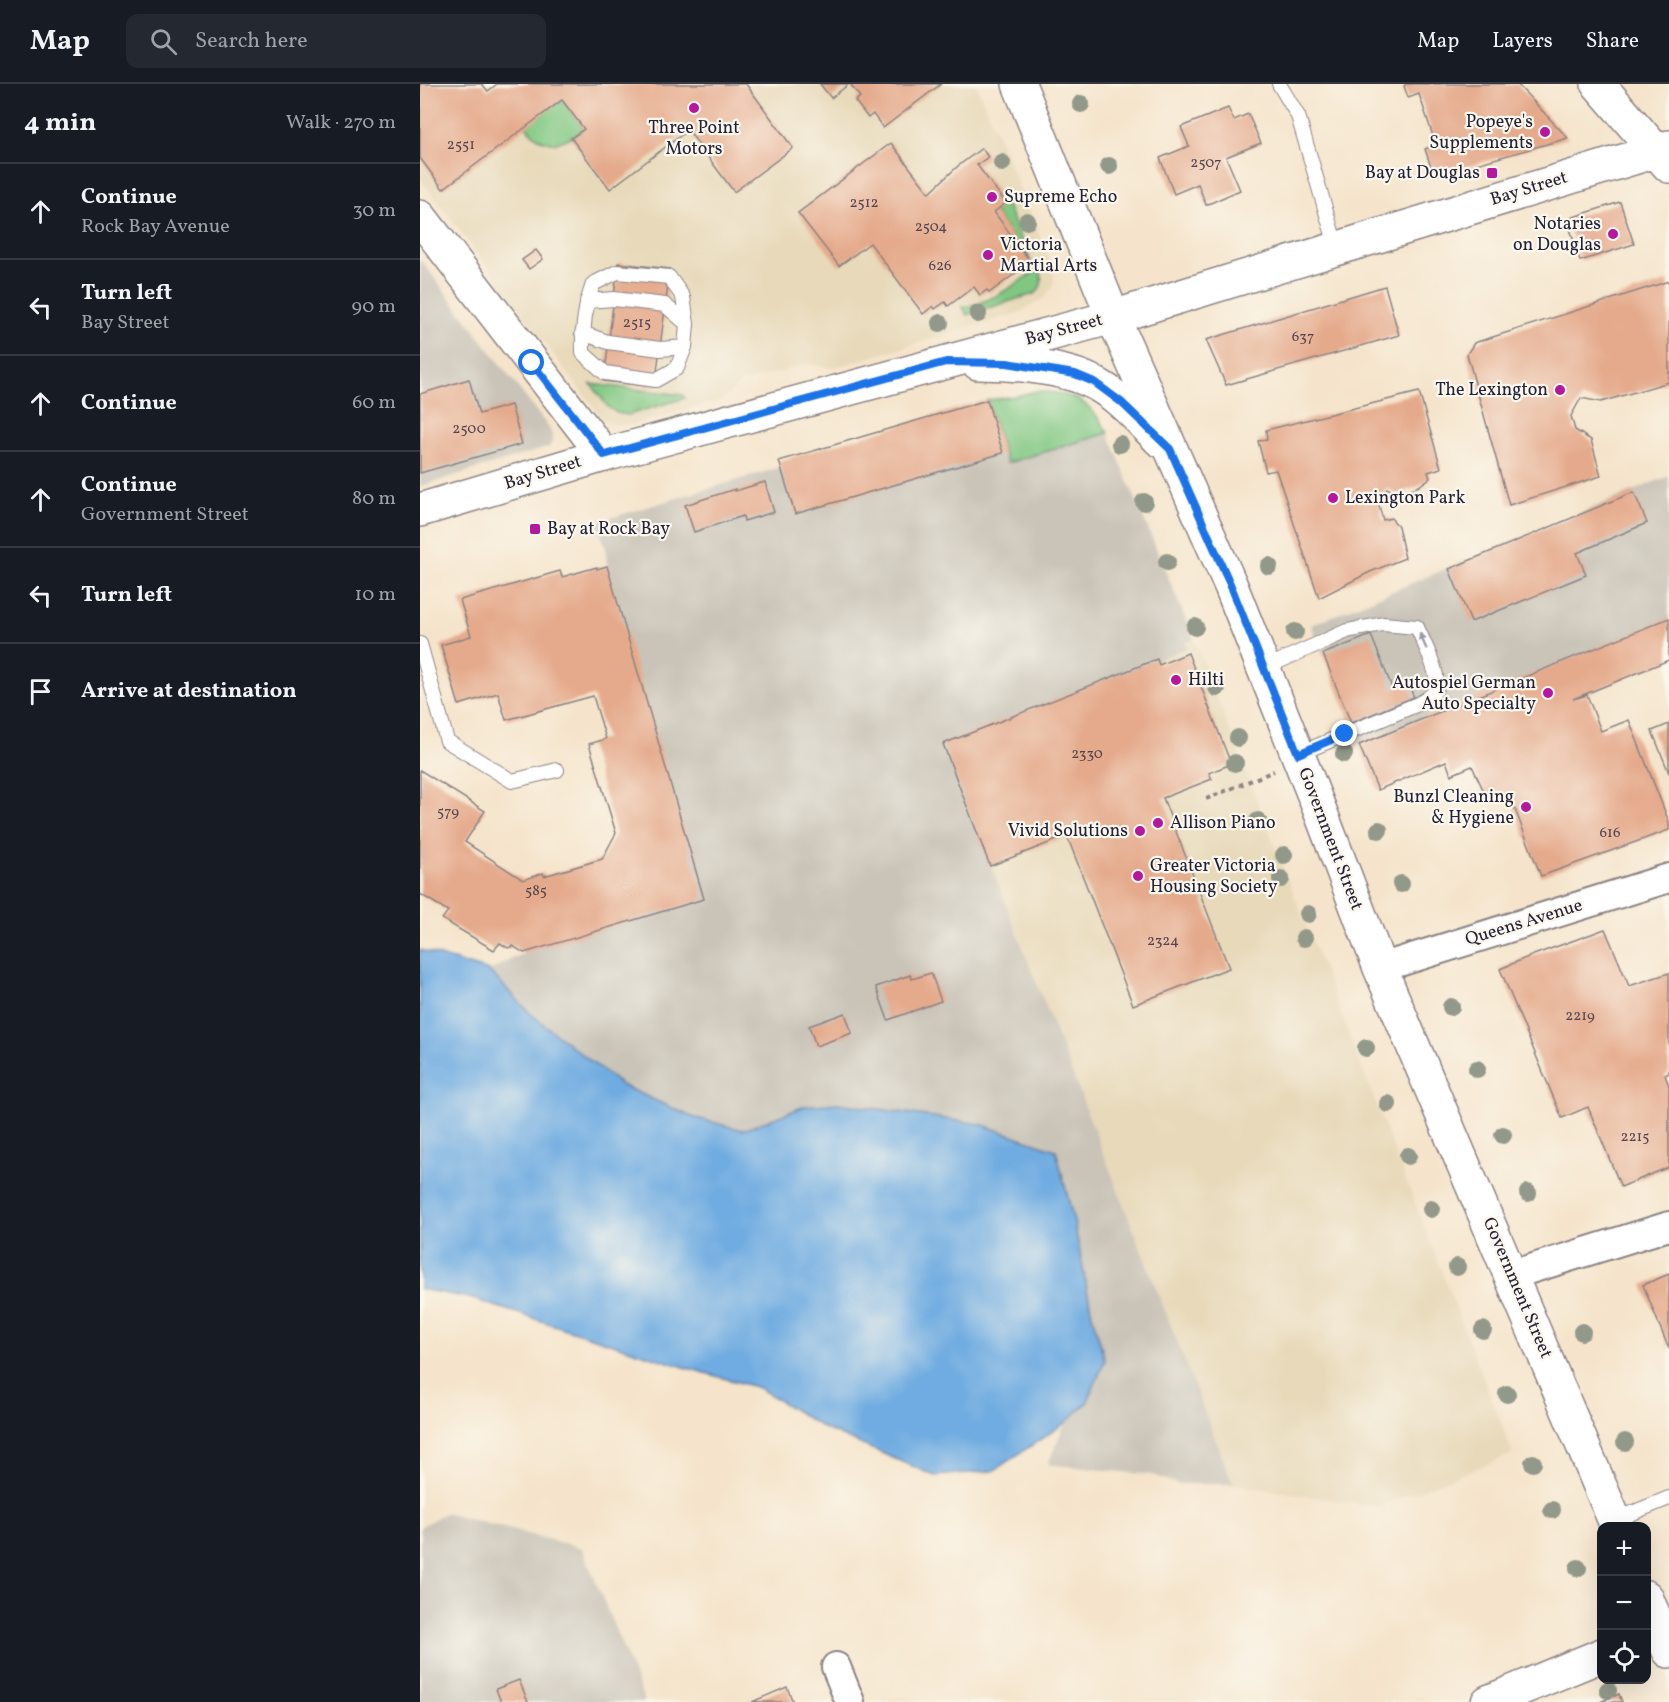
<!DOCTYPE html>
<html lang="en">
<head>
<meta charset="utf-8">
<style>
	body { margin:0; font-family:Vollkorn,serif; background:#242831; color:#f1f3f6 }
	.controls { position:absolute; right:18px; bottom:18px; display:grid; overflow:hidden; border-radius:12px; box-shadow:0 6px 24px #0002 }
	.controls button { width:54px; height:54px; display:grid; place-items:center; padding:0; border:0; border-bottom:2px solid #363941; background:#171b24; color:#f1f3f6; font:30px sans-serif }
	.stop { position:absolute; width:18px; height:18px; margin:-14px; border:4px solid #1a73e8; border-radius:50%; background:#fff }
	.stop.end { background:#1a73e8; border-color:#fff; box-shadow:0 2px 6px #0008 }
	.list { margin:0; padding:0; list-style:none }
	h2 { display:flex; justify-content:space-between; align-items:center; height:78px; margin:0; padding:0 24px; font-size:26px }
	h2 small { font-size:20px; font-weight:400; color:#9ea1a6 }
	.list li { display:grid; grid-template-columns:39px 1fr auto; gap:18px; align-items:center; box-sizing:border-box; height:96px; padding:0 24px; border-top:2px solid #363941 }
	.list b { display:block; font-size:22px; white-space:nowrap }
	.list p { margin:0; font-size:20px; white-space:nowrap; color:#9ea1a6 }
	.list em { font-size:20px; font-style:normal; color:#9ea1a6 }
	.icon { flex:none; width:33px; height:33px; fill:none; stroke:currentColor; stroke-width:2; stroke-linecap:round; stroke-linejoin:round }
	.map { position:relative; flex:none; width:1249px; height:1618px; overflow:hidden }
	header { display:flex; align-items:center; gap:36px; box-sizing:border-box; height:84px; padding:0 30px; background:#171b24; border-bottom:2px solid #363941 }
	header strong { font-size:28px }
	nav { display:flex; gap:33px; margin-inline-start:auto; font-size:21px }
	.search { width:420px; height:54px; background:#242831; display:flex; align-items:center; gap:15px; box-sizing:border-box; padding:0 21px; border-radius:12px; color:#9ea1a6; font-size:22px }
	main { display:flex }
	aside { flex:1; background:#171b24 }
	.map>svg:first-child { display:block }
	.built { fill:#e8d9ba }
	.industrial { fill:#c9c3b8 }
	.green { fill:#80c782; stroke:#51745e; stroke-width:1.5 }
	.water { fill:#6face1; stroke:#48678e; stroke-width:1.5 }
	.building { fill:#e5aa8c }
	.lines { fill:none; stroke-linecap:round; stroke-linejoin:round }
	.service-casing { stroke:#8c8383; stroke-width:16 }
	.minor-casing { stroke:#8c8383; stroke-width:32 }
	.tertiary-casing { stroke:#8c8383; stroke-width:36 }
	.secondary-casing { stroke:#8c8383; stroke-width:36 }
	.primary-casing { stroke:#8c8383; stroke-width:36 }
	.path { stroke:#8c8383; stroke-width:4; stroke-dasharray:4.5 4.5; stroke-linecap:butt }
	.service { stroke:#fff; stroke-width:14 }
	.minor { stroke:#fff; stroke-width:28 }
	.tertiary { stroke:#fff; stroke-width:33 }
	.secondary { stroke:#fff; stroke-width:33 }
	.primary { stroke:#fff; stroke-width:33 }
	.tree { fill:#93998a }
	.oneway { fill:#9c9ca7 }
	.route { stroke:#1a73e8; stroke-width:8 }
	.poi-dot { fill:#b5179e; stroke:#fbf7ec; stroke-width:2 }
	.labels { text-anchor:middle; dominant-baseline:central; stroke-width:4.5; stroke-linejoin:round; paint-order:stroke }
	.number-label { font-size:15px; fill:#53444f }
	.poi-label { font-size:18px; fill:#22223b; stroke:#fbf7ec; text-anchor:end }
	.street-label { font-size:18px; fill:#22223b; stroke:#fbf7ec }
</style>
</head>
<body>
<header>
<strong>Map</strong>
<div class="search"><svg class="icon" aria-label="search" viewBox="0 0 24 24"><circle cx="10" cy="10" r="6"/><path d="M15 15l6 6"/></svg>Search here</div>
<nav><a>Map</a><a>Layers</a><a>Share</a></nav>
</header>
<main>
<aside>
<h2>4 min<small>Walk · 270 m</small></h2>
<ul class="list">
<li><svg class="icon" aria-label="ahead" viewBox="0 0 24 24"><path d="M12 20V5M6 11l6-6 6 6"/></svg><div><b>Continue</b><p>Rock Bay Avenue</p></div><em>30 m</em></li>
<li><svg class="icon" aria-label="left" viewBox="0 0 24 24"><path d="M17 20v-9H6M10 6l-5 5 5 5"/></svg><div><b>Turn left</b><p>Bay Street</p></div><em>90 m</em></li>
<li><svg class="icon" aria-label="ahead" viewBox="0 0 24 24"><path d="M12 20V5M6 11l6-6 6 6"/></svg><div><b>Continue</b></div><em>60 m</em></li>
<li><svg class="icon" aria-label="ahead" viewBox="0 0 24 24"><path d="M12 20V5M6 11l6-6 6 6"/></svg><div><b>Continue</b><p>Government Street</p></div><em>80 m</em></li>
<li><svg class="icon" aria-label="left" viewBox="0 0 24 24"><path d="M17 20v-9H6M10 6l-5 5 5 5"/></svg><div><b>Turn left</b></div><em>10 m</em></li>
<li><svg class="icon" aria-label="arrive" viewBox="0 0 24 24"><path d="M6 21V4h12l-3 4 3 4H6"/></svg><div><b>Arrive at destination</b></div></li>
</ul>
</aside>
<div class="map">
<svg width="1249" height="1618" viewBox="0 0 1249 1618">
	<rect width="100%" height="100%" fill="#fbf7ec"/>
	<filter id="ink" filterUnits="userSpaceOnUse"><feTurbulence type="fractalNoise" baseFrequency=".0167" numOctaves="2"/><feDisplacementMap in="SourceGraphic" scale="12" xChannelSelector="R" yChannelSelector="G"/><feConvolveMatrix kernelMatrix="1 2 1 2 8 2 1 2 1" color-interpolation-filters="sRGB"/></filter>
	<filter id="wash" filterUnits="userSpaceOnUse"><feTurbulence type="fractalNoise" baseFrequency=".008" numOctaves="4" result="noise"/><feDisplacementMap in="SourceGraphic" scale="24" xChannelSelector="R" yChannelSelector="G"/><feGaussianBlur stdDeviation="1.35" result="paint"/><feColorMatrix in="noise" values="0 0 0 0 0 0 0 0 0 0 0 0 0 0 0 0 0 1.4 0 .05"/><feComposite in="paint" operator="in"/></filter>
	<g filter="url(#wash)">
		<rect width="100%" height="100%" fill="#f5e4cb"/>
		<!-- built -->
		<g class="built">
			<polygon points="0,0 556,0 627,169 634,194 633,202 624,214 601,228 413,284 387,280 321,299 303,316 213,341 193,341 185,337 178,329 0,94"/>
			<polygon points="774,555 1093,1370 957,1423 813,1400 523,660 766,564 765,559"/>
		</g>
		<!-- industrial -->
		<g class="industrial">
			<polygon points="0,175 129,344 132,350 132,358 129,363 0,402"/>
			<polygon points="567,316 587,379 688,349 774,555 765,559 767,564 523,660 813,1400 758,1400 732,1391 628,1380 645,1339 667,1319 685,1276 672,1231 560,1040 418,1019 385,1022 323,1046 272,1033 201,1001 111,930 69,887 104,869 284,815 187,482 186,465 177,438 361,383 359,377"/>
			<polygon points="1249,392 1249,576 1085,643 1058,612 940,659 891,541"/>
			<polygon points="25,1429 162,1464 225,1618 0,1618 0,1443"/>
		</g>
		<!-- green -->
		<g class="green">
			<path d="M142,16L164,45C141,61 126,67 106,42Z"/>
			<polygon points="586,119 611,178 574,128"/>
			<path d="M619,185C623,194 623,202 616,209L547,231L543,223C572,219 595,200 619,185Z"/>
			<polygon points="171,300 263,311 265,314 208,331 197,329 188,323"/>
			<path d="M617,307C655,309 669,316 688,349L587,379L567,316L595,312Z"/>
		</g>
		<!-- water -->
		<polygon class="water" points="0,866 69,887 111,930 201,1001 272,1033 323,1046 385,1022 418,1019 560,1040 636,1066 654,1138 672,1231 685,1276 667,1319 645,1339 573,1387 515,1392 403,1344 339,1304 267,1284 50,1214 0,1205"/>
		<g id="blocks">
			<!-- building -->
			<g class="building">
				<polygon points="0,0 62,0 68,7 77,0 326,0 373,64 314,108 268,46 190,105 151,54 164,45 142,16 23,105 0,74"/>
				<polygon points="400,0 429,0 411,14"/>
				<polygon points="430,0 521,0 463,44 453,30 448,34 435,17 440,13"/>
				<polygon points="986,0 1097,0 1148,54 1014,92 1005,65 1016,61 999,10 988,14 984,2"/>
				<polygon points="808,24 814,36 828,30 841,59 806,73 820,106 786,121 778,100 754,110 740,74 769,62 761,43"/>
				<polygon points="471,59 509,109 538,82 562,64 568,73 557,81 586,119 574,128 611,178 569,209 567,206 560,211 554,203 528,222 525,218 515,225 513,222 503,230 450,159 419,182 378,129"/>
				<polygon points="1200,118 1214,160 1160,177 1147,135"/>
				<polygon points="116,166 123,175 109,185 102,176"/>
				<polygon points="198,179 250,185 235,303 184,297"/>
				<polygon points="1249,197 1249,298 1181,318 1161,314 1151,332 1155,346 1171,356 1181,392 1089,421 1047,270 1054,259"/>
				<polygon points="965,202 979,251 806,301 786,256"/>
				<polygon points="49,295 59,330 91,321 102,360 0,389 0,310"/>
				<polygon points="999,308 1021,384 1008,388 1010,394 999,402 977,410 967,404 958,418 963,436 971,434 978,442 985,474 950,488 899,514 856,386 846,388 838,357 847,356 846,346"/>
				<polygon points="567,316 583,369 375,430 359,377"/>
				<polygon points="345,398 354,428 324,437 323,432 274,448 265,421 315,405 315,407"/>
				<polygon points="1214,408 1227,439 1157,469 1166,491 1051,538 1029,485"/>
				<polygon points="187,482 284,815 104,869 93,862 88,864 80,859 74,866 22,835 28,827 0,810 0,686 65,727 45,758 103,796 123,789 124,792 182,775 196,749 169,660 186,655 173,612 86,636 78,609 39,621 21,561 51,552 40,516 140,487 142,493 177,483 177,485"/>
				<polygon points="1249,534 1249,576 1153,615 1167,611 1181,647 1209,636 1249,738 1249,746 1121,792 1089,710 1069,718 1052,682 1031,691 1026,677 958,706 939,661"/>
				<polygon points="951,551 973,606 988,600 994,613 931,639 903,570"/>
				<polygon points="768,569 811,680 789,689 792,695 743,714 809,884 713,921 647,752 570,782 523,660 737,575 739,581"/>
				<polygon points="1249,640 1249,689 1232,647"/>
				<polygon points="1185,845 1209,902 1249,889 1249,989 1245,991 1249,1002 1249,1083 1201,1103 1168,1023 1142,1034 1080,885 1108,873"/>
				<polygon points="511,889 521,917 468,936 456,903 490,891 492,895"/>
				<polygon points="425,929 432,949 396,962 389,942"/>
				<polygon points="1249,1190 1249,1265 1223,1201"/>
				<polygon points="99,1596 108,1618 81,1618 76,1605"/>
				<polygon points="367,1603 373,1618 332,1618"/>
				<polygon points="1199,1610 1202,1618 1180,1618"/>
			</g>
		</g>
	</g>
	<g filter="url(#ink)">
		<use href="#blocks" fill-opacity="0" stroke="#8c8383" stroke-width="1.5"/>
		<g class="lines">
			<defs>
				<g id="service">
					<polyline points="859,0 878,32 917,165"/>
					<path d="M197,188L249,193L263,213L267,240L265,263L257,284L236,296L185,289L163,269C162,244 165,222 173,200Z"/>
					<polyline points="167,217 194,215 245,221 267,240"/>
					<polyline points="162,249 188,258 240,265 265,263"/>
					<polyline points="0,560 27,657 92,697 137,686"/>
					<path d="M844,584L927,547L963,540L997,543C1003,558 1024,595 1014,608C1010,614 1004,617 998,620L878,670"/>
					<polyline points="1195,1436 1249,1414"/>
				</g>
				<g id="minor">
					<polyline points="960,884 1249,794"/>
					<polyline points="1091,1191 1249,1142"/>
					<polyline points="416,1583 430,1618"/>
				</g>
				<g id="tertiary">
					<polyline points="0,133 184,371"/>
					<polyline points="1068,1618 1182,1571"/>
				</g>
				<g id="secondary">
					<polyline points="599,0 693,233 811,502 899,724 960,884 1197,1442"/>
					<path d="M558,279C590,279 644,283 672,298C699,311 719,335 740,356"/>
					<polyline points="0,426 184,371 693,233 1249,63"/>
					<polyline points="1226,1513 1249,1567"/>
				</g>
				<polyline id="primary" points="1178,0 1249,82"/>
			</defs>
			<!-- service casing -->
			<use href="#service" class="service-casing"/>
			<!-- minor casing -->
			<use href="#minor" class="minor-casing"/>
			<!-- tertiary casing -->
			<use href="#tertiary" class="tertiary-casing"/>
			<!-- secondary casing -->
			<use href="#secondary" class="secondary-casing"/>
			<!-- primary casing -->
			<use href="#primary" class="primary-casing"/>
			<!-- path -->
			<polyline class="path" points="786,715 854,687"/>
			<!-- service -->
			<use href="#service" class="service"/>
			<!-- minor -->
			<use href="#minor" class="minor"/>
			<!-- tertiary -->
			<use href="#tertiary" class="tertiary"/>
			<!-- secondary -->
			<use href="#secondary" class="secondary"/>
			<!-- primary -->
			<use href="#primary" class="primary"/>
		</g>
		<!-- trees -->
		<g class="tree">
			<circle cx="661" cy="20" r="9"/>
			<circle cx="582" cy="79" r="9"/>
			<circle cx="689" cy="82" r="9"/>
			<circle cx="607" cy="137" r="9"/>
			<circle cx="558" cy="230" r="9"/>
			<circle cx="520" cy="239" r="9"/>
			<circle cx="700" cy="360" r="9"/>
			<circle cx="724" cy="418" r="9"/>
			<circle cx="747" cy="478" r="9"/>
			<circle cx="849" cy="482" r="9"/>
			<circle cx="775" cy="543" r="9"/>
			<circle cx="875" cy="548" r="9"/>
			<circle cx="797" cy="604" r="9"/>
			<circle cx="818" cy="654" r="9"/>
			<circle cx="924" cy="670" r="9"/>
			<circle cx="815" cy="679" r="9"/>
			<circle cx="838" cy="737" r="9"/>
			<circle cx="959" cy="746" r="9"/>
			<circle cx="864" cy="771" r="9"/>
			<circle cx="861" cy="795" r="9"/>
			<circle cx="981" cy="800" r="9"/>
			<circle cx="888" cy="830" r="9"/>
			<circle cx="884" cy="854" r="9"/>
			<circle cx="1031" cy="923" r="9"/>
			<circle cx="946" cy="964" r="9"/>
			<circle cx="1057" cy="985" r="9"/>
			<circle cx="968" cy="1020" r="9"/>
			<circle cx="1083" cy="1051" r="9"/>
			<circle cx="988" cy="1072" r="9"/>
			<circle cx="1108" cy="1109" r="9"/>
			<circle cx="1011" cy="1125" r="9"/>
			<circle cx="1037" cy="1183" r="9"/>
			<circle cx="1063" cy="1246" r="9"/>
			<circle cx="1162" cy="1248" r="9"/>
			<circle cx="1087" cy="1310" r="9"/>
			<circle cx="1205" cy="1358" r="9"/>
			<circle cx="1113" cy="1379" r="9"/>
			<circle cx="1132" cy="1426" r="9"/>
			<circle cx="1158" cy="1484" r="9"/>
			<circle cx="1188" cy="1606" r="9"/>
		</g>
		<!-- one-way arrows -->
		<defs><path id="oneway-solid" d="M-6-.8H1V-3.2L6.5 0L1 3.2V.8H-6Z" transform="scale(1.5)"/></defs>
		<use class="oneway" href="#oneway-solid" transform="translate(1003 557) rotate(-113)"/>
	</g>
	<g class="lines" filter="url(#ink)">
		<!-- route -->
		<polyline class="route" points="112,279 184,371 526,278 587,279 655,290 674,298 701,318 750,365 811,502 878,670 925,650"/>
	</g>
	<!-- markers -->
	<g class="poi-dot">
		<circle cx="274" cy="24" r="6"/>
		<circle cx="1125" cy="48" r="6"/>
		<rect x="1066" y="83" width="12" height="12" rx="3"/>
		<circle cx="572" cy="113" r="6"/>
		<circle cx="1193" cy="150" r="6"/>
		<circle cx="568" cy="171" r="6"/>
		<circle cx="1140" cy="306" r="6"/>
		<circle cx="913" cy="414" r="6"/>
		<rect x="109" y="439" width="12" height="12" rx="3"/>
		<circle cx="756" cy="596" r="6"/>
		<circle cx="1128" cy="609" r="6"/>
		<circle cx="1106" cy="723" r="6"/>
		<circle cx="738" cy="739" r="6"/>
		<circle cx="720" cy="747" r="6"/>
		<circle cx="718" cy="792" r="6"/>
	</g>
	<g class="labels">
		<!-- number labels -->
		<g class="number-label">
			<text x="41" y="61">2551</text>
			<text x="786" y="79">2507</text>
			<text x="444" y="119">2512</text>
			<text x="511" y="143">2504</text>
			<text x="520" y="182">626</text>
			<text x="217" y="239">2515</text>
			<text x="883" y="253">637</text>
			<text x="49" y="345">2500</text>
			<text x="667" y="670">2330</text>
			<text x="28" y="728">579</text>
			<text x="1190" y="749">616</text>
			<text x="116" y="807">585</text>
			<text x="743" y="857">2324</text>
			<text x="1160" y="932">2219</text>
			<text x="1215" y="1053">2215</text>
		</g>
		<!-- poi labels -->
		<g class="poi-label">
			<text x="1113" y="38">Popeye's<tspan x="1113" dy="21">Supplements</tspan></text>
			<text x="274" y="44" text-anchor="middle">Three Point<tspan x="274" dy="21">Motors</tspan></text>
			<text x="1060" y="89">Bay at Douglas</text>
			<text x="584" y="113" text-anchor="start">Supreme Echo</text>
			<text x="1181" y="140">Notaries<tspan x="1181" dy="21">on Douglas</tspan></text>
			<text x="580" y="161" text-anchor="start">Victoria<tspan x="580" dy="21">Martial Arts</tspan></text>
			<text x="1128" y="306">The Lexington</text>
			<text x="925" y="414" text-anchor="start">Lexington Park</text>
			<text x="127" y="445" text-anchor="start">Bay at Rock Bay</text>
			<text x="768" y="596" text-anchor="start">Hilti</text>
			<text x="1116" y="599">Autospiel German<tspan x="1116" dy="21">Auto Specialty</tspan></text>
			<text x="1094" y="713">Bunzl Cleaning<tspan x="1094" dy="21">&amp; Hygiene</tspan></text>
			<text x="750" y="739" text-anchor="start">Allison Piano</text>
			<text x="708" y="747">Vivid Solutions</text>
			<text x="730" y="782" text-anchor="start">Greater Victoria<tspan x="730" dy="21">Housing Society</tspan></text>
		</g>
		<!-- street labels -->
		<g class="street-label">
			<text transform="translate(1109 105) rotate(-17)">Bay Street</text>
			<text transform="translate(644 246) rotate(-15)">Bay Street</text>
			<text transform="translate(123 389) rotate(-17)">Bay Street</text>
			<text transform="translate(910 755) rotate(69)">Government Street</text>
			<text transform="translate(1104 839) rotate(-17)">Queens Avenue</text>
			<text transform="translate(1097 1204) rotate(67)">Government Street</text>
		</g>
	</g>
</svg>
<div class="controls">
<button>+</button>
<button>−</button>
<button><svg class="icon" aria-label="locate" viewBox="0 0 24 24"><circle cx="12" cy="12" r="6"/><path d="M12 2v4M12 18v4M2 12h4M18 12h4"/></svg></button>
</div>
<div class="stop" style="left:112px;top:279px"></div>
<div class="stop end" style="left:925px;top:650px"></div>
</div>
</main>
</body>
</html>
